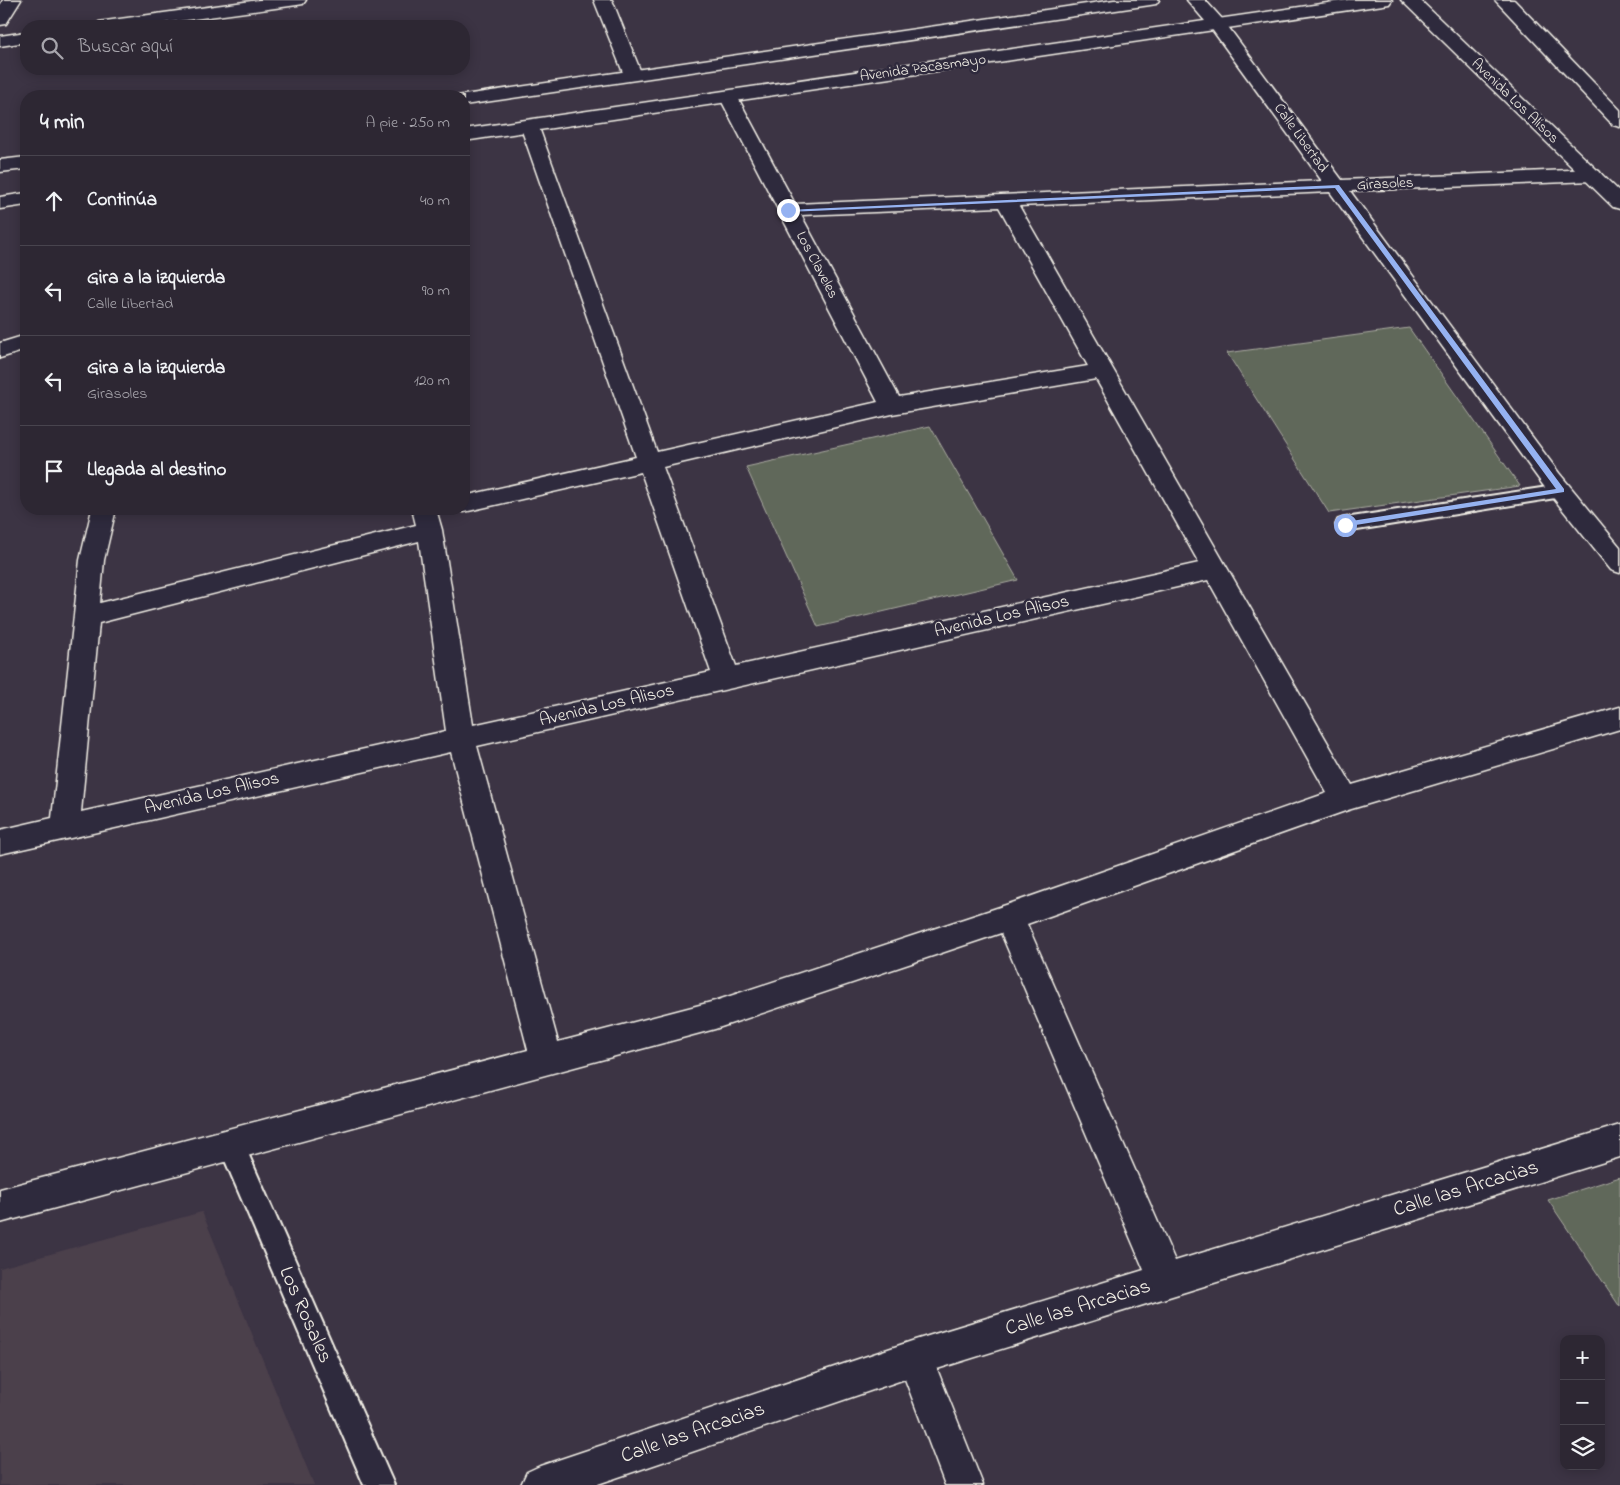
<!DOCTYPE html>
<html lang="es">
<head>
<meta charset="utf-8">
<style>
	body { margin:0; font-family:"Indie Flower",sans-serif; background:#39333f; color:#f1f3f6 }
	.controls { position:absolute; right:15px; bottom:15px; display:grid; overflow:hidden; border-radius:10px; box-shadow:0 2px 12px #0003 }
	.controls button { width:45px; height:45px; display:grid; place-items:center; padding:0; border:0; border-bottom:1px solid #48444e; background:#2d2733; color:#f1f3f6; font:25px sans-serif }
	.stop { position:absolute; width:15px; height:15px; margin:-11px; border:4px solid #95b2f1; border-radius:50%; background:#fff }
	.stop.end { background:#95b2f1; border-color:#fff; box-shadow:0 1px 5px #0008 }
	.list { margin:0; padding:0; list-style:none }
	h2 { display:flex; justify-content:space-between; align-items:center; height:65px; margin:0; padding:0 20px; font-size:21px }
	h2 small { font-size:16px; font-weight:400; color:#a7a5ac }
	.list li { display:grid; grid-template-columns:32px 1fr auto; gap:15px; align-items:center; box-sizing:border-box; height:90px; padding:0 20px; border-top:1px solid #48444e }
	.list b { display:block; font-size:19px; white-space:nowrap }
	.list p { margin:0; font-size:16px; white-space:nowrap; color:#a7a5ac }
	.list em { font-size:16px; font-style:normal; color:#a7a5ac }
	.icon { flex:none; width:28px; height:28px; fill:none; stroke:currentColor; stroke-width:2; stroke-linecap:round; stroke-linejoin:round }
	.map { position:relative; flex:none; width:1620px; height:1485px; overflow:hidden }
	.search { position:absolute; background:#2d2733; box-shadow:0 2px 12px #0003; left:20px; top:20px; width:450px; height:55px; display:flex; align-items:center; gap:12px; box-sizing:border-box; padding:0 18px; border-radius:20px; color:#a7a5ac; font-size:19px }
	.panel { position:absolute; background:#2d2733; box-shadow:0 2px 12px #0003; left:20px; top:90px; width:450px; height:425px; border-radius:20px }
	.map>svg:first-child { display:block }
	.built { fill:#4c404c }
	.green { fill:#61675a; stroke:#aaaca1 }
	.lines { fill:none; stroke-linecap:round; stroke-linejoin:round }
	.lane-casing { stroke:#f4f1e8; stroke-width:4 }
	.street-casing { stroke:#f4f1e8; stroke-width:3 }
	.secondary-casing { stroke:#f4f1e8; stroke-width:3 }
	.lane { fill:#2f2a3d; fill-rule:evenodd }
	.street { fill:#2f2a3d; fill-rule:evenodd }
	.secondary { fill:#2f2a3d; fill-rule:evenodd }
	.route { fill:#95b2f1 }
	.labels { text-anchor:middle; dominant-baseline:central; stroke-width:5; stroke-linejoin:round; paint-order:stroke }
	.far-street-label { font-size:15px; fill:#f4f1e8; stroke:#2f2a3d }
	.street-label { font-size:18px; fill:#f4f1e8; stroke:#2f2a3d }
	.near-street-label { font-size:21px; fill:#f4f1e8; stroke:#2f2a3d }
</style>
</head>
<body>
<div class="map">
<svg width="1620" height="1485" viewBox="0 0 1620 1485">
	<rect width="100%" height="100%" fill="#3c3444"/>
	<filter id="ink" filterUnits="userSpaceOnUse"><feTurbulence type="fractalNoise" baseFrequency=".02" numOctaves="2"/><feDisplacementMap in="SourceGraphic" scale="10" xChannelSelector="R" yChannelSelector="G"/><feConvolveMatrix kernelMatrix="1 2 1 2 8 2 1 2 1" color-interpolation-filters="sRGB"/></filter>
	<g filter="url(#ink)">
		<!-- built -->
		<polygon class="built" points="202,1212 314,1485 0,1485 0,1268"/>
		<!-- green -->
		<g class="green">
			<polygon points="1409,328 1520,486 1329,513 1227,353"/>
			<polygon points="930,426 1018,580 818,627 746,467"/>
			<polygon points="1620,1177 1620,1307 1548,1200"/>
		</g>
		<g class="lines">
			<defs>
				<g id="lane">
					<polygon points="1561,485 1568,486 1570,491 1568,496 1345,532 1338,530 1336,525 1338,520 1345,518"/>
					<polygon points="231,1132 240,1135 394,1485 364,1485 218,1144 222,1135"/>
				</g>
				<g id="street">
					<polygon points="3,0 21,0 6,24 0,25 0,6"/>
					<polygon points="259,0 306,0 303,4 297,5 142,26 96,26 99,22 105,21"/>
					<polygon points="594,0 612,0 642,75 639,79 627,79 624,75"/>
					<path d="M1187,0H1205L1223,20L1342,180L1592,169L1599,171L1602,175L1599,179L1592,181L1350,191L1559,473L1620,547V573L1611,570L1543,485L1330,192L1019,206L1352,785L1620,707V729L1348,810L1027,924L1175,1261L1620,1125V1157L937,1369L983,1485H945L905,1379L595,1485H521L527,1472L540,1466L915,1340L1144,1270L1001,933L715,1029L0,1223V1189L528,1050L451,752L0,854V830L52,818L80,560L92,509H116L104,560L100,603L416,525L412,509H436L442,530L473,725L711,672L641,472L464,512L455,509H464V496L636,457L520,125L522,121H536L538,125L657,452L878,402L719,96L721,92H735L737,96L795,204L1322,181L1211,28ZM999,207L1088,366L899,397L801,215ZM1096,379L1199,563L736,666L663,467L892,414ZM419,541L446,731L81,812L99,623ZM1208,580L1327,793L1009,904L715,1001L558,1042L477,746Z"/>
					<polygon points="26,32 26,42 0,46 0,36"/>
					<polygon points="26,335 26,350 0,358 0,343"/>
				</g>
				<g id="secondary">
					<polygon points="1114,0 1159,0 1156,4 1150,5 464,105 464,96 457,96"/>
					<polygon points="1348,0 1392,0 1389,4 1383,5 464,141 464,129"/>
					<polygon points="1401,0 1420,0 1620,192 1620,209 1613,207"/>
					<polygon points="1495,0 1514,0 1620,110 1620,127 1613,125"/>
					<polygon points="26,157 26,169 0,172 0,160"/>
					<polygon points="26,193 26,205 0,209 0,197"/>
				</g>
			</defs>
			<!-- lane casing -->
			<use href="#lane" class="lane-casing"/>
			<!-- street casing -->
			<use href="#street" class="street-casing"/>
			<!-- secondary casing -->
			<use href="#secondary" class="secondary-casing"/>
			<!-- lane -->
			<use href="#lane" class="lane"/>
			<!-- street -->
			<use href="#street" class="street"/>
			<!-- secondary -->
			<use href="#secondary" class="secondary"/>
		</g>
	</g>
	<!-- route -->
	<polygon class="route" points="1339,185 1564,489 1564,492 1343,527 1343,523 1345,522 1556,489 1335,188 788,212 786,210"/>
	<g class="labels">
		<!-- far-street labels -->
		<g class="far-street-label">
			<text transform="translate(923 68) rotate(-8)">Avenida Pacasmayo</text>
			<text transform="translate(1515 101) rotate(44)">Avenida Los Alisos</text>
			<text transform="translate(1301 138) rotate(54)">Calle Libertad</text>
			<text transform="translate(1385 184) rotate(-3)">Girasoles</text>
			<text transform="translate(817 265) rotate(62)">Los Claveles</text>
		</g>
		<!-- street labels -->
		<g class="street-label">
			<text transform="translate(1002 617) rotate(-13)">Avenida Los Alisos</text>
			<text transform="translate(607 706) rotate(-13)">Avenida Los Alisos</text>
			<text transform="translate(212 794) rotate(-13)">Avenida Los Alisos</text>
		</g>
		<!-- near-street labels -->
		<g class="near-street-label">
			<text transform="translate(1466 1189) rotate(-17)">Calle las Arcacias</text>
			<text transform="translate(1078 1308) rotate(-17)">Calle las Arcacias</text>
			<text transform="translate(305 1315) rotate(66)">Los Rosales</text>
			<text transform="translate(693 1433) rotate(-19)">Calle las Arcacias</text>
		</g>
	</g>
</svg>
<div class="controls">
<button>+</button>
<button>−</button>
<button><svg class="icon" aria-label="layers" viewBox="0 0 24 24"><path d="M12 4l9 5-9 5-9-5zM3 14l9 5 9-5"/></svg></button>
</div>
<div class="stop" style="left:1345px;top:525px"></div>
<div class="stop end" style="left:788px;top:210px"></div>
<div class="search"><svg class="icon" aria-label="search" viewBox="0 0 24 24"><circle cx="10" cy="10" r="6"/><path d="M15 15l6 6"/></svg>Buscar aquí</div>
<section class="panel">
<h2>4 min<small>A pie · 250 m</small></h2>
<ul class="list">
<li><svg class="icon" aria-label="ahead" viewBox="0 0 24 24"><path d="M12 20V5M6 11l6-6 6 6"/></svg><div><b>Continúa</b></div><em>40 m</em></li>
<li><svg class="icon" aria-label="left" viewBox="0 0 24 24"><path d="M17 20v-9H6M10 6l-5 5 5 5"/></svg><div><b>Gira a la izquierda</b><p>Calle Libertad</p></div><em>90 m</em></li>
<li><svg class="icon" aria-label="left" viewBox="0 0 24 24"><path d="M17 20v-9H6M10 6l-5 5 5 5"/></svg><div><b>Gira a la izquierda</b><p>Girasoles</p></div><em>120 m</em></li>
<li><svg class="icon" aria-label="arrive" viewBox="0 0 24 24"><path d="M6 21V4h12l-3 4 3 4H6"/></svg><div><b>Llegada al destino</b></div></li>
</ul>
</section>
</div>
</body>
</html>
